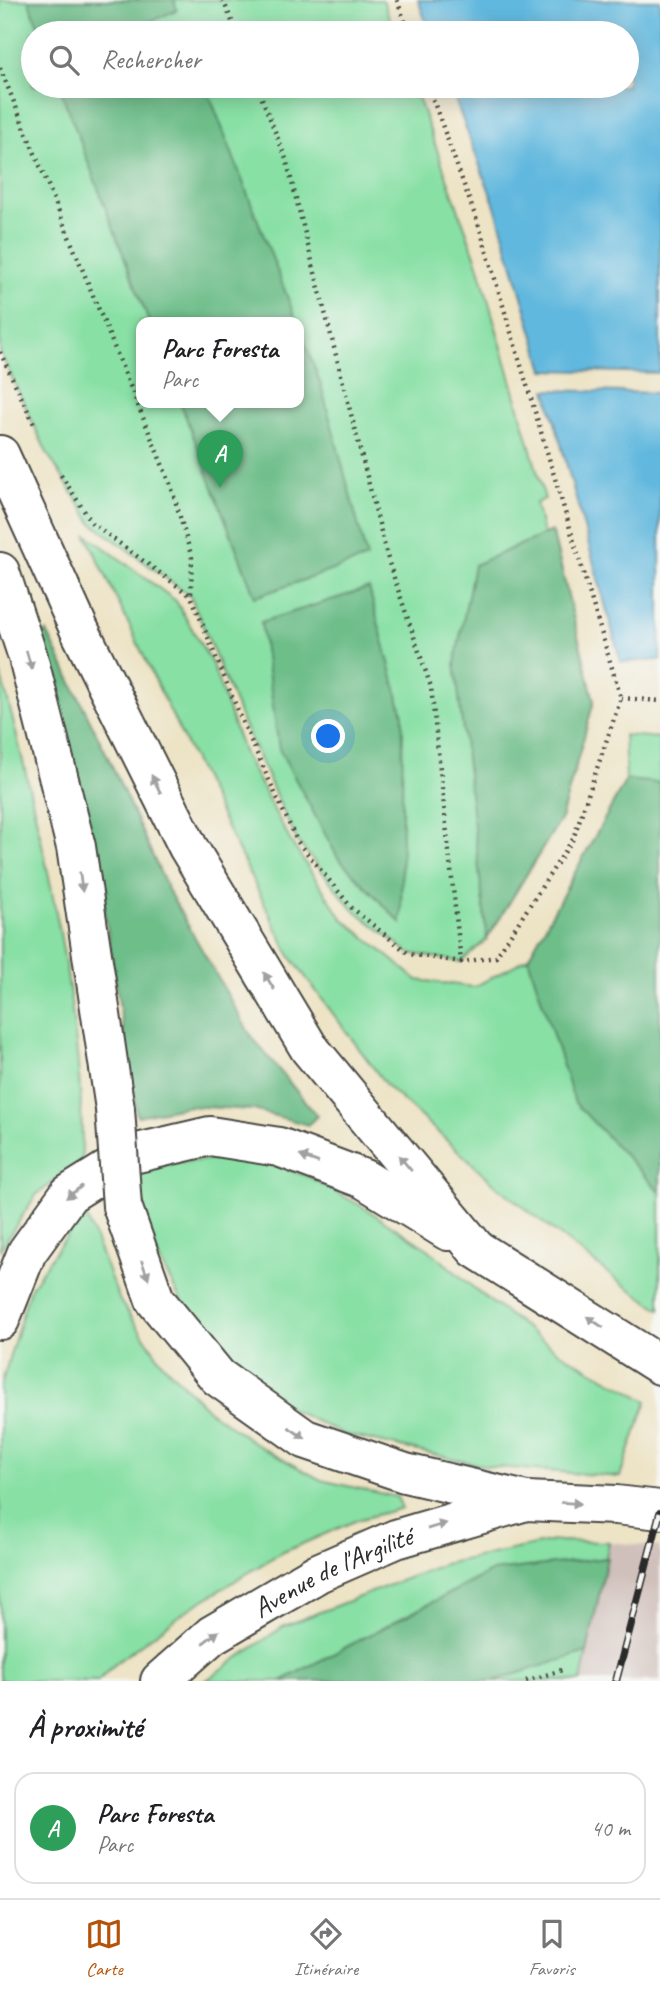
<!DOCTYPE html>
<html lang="fr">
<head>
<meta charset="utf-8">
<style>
	body { margin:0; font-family:Caveat,sans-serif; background:#f6f6f6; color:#202124 }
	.you { position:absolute; left:329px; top:737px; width:24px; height:24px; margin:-18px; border:5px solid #fff; border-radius:50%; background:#1a73e8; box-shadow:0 0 0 10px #1a73e833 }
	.badge { display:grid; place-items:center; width:46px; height:46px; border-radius:50%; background:#b45309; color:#fff; font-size:23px; font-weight:700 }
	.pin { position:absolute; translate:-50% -58px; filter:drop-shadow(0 2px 4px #0008) }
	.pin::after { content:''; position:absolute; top:37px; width:24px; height:21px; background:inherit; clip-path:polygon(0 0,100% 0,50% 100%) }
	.popup { position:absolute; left:136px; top:317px; width:168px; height:91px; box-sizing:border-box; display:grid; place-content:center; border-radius:14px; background:#fff; filter:drop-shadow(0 2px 5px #0005); font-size:23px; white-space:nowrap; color:#757577 }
	.popup b { font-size:26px; color:#202124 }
	.popup::after { content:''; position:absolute; left:50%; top:100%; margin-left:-14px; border:14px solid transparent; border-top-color:#fff }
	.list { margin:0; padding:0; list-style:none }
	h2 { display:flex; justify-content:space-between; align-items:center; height:91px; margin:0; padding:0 28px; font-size:30px }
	h2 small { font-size:23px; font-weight:400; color:#757577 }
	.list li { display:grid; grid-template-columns:46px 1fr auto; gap:21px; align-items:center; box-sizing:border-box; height:112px; margin:0 14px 14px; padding:0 14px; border:2px solid #e0e0e0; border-radius:21px }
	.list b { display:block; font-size:26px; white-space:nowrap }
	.list p { margin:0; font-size:23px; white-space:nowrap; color:#757577 }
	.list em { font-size:23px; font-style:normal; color:#757577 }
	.icon { flex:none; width:38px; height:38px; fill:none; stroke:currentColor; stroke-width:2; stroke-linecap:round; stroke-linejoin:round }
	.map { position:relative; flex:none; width:660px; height:1681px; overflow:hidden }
	.search { position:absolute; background:#fff; box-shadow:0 4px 18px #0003; left:21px; right:21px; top:21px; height:77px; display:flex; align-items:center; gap:18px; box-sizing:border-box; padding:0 24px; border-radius:38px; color:#757577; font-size:26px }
	.sheet { height:217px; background:#fff }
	nav { display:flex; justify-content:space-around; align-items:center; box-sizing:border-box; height:98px; border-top:2px solid #e0e0e0; background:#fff; font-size:19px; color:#757577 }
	nav a { display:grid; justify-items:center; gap:4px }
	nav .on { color:#b45309 }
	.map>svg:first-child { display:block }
	.industrial { fill:#d0c0bb }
	.green { fill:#88e0a5; stroke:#5a8668; stroke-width:2; fill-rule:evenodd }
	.forest { fill:#6ebe8a; stroke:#4c745a; stroke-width:2 }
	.water { fill:#61b8de; stroke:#467284; stroke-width:2 }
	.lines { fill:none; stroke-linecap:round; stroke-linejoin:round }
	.tertiary-casing { stroke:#484742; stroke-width:42 }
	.secondary-casing { stroke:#484742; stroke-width:42 }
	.motorway-casing { stroke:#484742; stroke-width:42 }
	.path { stroke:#484742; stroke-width:4.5; stroke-dasharray:2 5; stroke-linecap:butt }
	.tertiary { stroke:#fff; stroke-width:38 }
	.secondary { stroke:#fff; stroke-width:38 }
	.motorway { stroke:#fff; stroke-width:38 }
	.rail-casing { stroke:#2b2b2b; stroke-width:8 }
	.rail { stroke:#f6f6f2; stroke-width:5; stroke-dasharray:16; stroke-linecap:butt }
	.tertiary-bridge-casing { stroke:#484742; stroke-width:42; stroke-linecap:butt }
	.tertiary-bridge { stroke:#fff; stroke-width:38 }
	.oneway { fill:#a0a0a0 }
	.labels { text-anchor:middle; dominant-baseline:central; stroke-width:6; stroke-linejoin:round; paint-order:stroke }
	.street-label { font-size:28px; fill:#2b2b2b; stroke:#f6f6f2 }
</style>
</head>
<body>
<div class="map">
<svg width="660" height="1681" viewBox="0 0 660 1681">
	<rect width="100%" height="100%" fill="#f6f6f2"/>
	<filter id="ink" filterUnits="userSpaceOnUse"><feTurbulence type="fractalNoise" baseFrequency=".0143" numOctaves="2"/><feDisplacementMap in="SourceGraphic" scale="14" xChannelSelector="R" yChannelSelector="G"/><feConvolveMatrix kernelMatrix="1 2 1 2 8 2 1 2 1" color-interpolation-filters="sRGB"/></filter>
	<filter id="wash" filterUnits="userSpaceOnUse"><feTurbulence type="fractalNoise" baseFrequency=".00686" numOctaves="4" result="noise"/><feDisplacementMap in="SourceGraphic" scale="28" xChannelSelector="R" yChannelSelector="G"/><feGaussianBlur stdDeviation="1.57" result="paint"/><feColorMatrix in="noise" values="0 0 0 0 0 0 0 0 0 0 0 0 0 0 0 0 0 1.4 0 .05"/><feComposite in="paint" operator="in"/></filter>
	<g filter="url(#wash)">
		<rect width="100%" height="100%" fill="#ede3c5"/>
		<!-- industrial -->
		<polygon class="industrial" points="609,1542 660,1547 660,1681 581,1681"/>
		<!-- green -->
		<g class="green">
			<path d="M0,0H383L395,33H33V86H414L478,264L545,499L536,503L543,534L552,531L594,701L561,818L487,939L461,962L409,953L352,908L297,841L243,723L191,597L92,523L47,453L0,352ZM141,322H299V402H141Z"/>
			<polygon points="86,534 176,601 212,664 244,754 291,842 342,918 417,980 474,987 528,958 626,780 624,735 660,738 660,1309 618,1281 498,1187 387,1086 290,956 166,703"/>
			<path d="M0,673C14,719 24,766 35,813C61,926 83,1044 82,1161L36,1195L0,1250Z"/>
			<polygon points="217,1159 259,1160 307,1176 363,1207 428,1249 487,1299 559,1352 647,1401 620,1477 485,1466 343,1434 290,1409 222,1356 179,1297 157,1255 140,1200 137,1173 171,1163"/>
			<polygon points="85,1214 120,1301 163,1364 208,1410 262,1448 321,1480 397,1497 402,1508 357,1520 279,1554 186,1611 117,1662 98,1681 0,1681 0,1389 30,1289 57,1249"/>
			<polygon points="554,1541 609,1542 581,1681 205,1681 284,1626 444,1564"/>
		</g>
		<!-- forest -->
		<g class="forest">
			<polygon points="28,0 174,0 177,10 124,33 41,33"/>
			<polygon points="75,86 206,86 297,322 149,322 61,91"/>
			<polygon points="299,327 321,385 367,558 255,597 180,402 299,402"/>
			<polygon points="552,531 594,701 561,818 487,939 455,663 474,565"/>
			<polygon points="369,588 403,715 401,923 338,858 279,749 261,622"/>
			<polygon points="47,632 107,755 169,892 251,1036 317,1116 308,1125 254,1110 189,1106 137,1116 100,883 35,638"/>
			<polygon points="626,780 660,783 660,1192 575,1103 528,958"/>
			<polygon points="607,1558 587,1652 493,1681 281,1681 492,1571"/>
		</g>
		<!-- water -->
		<g class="water">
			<polygon points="418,0 660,0 660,373 544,370 495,206 450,86 627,86 627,33 430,33"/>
			<polygon points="546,390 660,393 660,660 621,662"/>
		</g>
	</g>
	<g filter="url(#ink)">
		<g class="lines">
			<defs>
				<g id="tertiary">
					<polyline points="0,572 28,657 76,847 115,1109"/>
					<polyline points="122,1206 155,1300 218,1377 305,1439 405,1473 526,1501"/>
				</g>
				<g id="secondary">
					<path id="s1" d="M160,1681L212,1635L318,1573L396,1539L526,1501L616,1505L660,1510"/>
				</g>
				<g id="motorway">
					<polyline points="0,455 80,631 188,847 309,1048 476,1249 660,1365"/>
					<polyline points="0,1320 27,1252 69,1194 133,1154 210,1136 279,1147 364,1179 448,1231"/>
				</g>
			</defs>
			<!-- tertiary casing -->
			<use href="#tertiary" class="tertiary-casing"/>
			<!-- secondary casing -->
			<use href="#secondary" class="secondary-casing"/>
			<!-- motorway casing -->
			<use href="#motorway" class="motorway-casing"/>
			<!-- path -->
			<g class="path">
				<polyline points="223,0 237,33"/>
				<polyline points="397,0 409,33"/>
				<polyline points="0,68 171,486 192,558 191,596 243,723 297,841 352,908 409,954 461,962 431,687 389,563 286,159 257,86"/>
				<polyline points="428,86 480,229 621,698 573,839 496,957 461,962"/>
				<polyline points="0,352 34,424"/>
				<polyline points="61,475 92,523 191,596"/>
				<polyline points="621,698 660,701"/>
				<polyline points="526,1681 562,1670"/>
			</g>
			<!-- tertiary -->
			<use href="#tertiary" class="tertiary"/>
			<!-- secondary -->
			<use href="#secondary" class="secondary"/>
			<!-- motorway -->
			<use href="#motorway" class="motorway"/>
			<defs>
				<polyline id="rail" points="616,1681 660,1513"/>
			</defs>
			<!-- rail casing -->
			<use href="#rail" class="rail-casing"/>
			<!-- rail -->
			<use href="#rail" class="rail"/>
			<defs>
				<polyline id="tertiary-bridge" points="115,1109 122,1206"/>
			</defs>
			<!-- tertiary-bridge casing -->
			<use href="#tertiary-bridge" class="tertiary-bridge-casing"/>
			<!-- tertiary-bridge -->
			<use href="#tertiary-bridge" class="tertiary-bridge"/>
		</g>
		<!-- one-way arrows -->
		<defs><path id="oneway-solid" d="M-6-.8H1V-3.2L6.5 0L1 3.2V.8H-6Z" transform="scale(1.75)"/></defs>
		<g class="oneway">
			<use href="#oneway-solid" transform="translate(29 660) rotate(74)"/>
			<use href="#oneway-solid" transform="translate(156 784) rotate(-117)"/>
			<use href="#oneway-solid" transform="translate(81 882) rotate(82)"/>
			<use href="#oneway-solid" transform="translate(269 981) rotate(-121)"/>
			<use href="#oneway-solid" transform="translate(309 1159) rotate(-160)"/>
			<use href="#oneway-solid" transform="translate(405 1163) rotate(-130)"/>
			<use href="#oneway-solid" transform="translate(74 1192) rotate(142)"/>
			<use href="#oneway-solid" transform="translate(145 1270) rotate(70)"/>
			<use href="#oneway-solid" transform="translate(595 1322) rotate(-146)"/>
			<use href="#oneway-solid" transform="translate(297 1433) rotate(34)"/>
			<use href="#oneway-solid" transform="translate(571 1503) rotate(3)"/>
			<use href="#oneway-solid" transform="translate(437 1526) rotate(-17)"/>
			<use href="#oneway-solid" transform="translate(211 1637) rotate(-37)"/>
		</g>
	</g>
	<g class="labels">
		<!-- street labels -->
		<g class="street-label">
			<text stroke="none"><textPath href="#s1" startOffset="206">Avenue de l'Argilité</textPath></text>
		</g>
	</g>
</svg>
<div class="you"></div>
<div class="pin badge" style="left:220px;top:488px;background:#2e9e5b">A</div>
<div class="popup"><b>Parc Foresta</b>Parc</div>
<div class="search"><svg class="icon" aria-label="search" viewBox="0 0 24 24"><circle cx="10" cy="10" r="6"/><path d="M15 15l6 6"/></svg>Rechercher</div>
</div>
<section class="sheet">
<h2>À proximité<small></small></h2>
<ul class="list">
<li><span class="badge" style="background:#2e9e5b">A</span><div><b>Parc Foresta</b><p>Parc</p></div><em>40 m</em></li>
</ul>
</section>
<nav>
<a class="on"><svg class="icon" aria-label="map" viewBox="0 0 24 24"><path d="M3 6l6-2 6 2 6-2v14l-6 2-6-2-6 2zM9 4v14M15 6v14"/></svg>Carte</a>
<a><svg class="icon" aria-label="directions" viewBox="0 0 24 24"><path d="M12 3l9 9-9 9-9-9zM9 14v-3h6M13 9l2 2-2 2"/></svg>Itinéraire</a>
<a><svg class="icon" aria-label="saved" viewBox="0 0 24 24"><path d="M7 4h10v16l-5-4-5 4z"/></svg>Favoris</a>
</nav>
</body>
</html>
